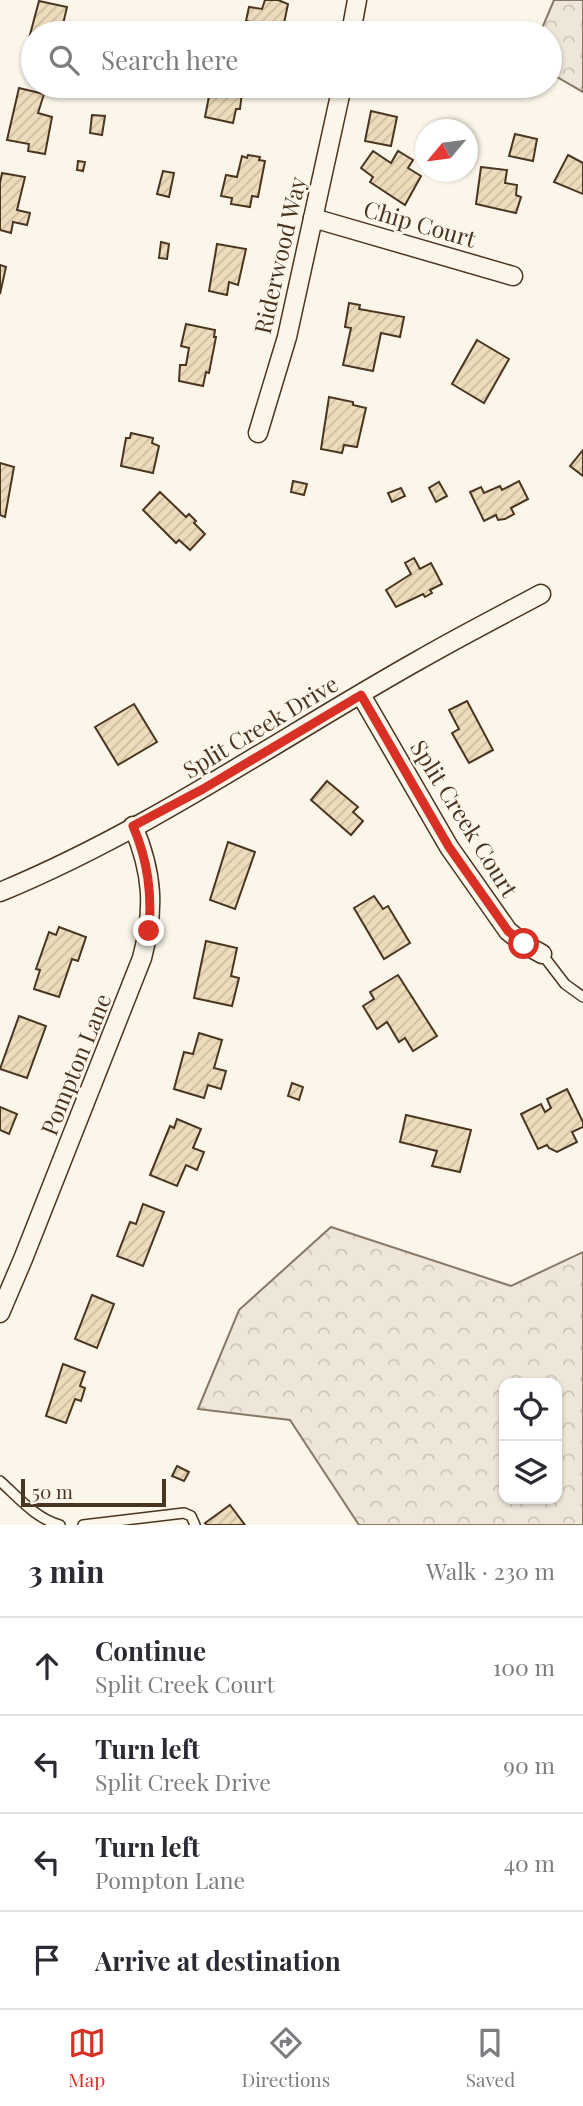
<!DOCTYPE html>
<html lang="en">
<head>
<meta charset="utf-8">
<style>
	body { margin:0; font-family:"Playfair Display",serif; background:#f7f7f7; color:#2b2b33 }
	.controls { position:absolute; right:21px; bottom:21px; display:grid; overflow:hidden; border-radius:14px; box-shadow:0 2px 5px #0004 }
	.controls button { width:63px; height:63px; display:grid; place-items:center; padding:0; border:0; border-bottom:2px solid #e1e1e2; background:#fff; color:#2b2b33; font:35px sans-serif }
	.compass { position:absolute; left:415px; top:119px; width:63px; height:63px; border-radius:50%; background:#fff; box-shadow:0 2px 5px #0004; rotate:241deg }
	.scale { position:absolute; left:21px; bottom:18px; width:145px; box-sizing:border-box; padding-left:7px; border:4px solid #4a3520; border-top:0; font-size:19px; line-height:24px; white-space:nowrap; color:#4a3520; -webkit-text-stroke:5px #fbf6e9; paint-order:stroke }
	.stop { position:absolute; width:21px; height:21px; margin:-16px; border:5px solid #d93025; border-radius:50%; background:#fff }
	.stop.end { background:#d93025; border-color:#fff; box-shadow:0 2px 7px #0008 }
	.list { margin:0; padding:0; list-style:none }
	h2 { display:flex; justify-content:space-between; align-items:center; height:91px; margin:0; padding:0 28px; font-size:30px }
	h2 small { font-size:23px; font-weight:400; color:#7c7c81 }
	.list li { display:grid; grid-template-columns:46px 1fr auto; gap:21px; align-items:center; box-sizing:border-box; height:98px; padding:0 28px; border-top:2px solid #e1e1e2 }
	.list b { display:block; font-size:26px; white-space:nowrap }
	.list p { margin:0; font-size:23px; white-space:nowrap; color:#7c7c81 }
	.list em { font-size:23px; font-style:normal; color:#7c7c81 }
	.icon { flex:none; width:38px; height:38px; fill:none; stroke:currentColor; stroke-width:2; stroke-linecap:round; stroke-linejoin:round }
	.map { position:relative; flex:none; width:583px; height:1525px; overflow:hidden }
	.search { position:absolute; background:#fff; box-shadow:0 2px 5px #0004; left:21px; right:21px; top:21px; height:77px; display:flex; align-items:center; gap:18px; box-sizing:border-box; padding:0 24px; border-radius:38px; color:#7c7c81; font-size:26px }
	.sheet { height:483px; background:#fff }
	nav { display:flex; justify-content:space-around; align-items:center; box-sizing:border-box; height:98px; border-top:2px solid #e1e1e2; background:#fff; font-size:19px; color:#7c7c81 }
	nav a { display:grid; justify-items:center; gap:4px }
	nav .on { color:#d93025 }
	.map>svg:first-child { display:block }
	.forest { fill:url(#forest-crowns); stroke:#887966; stroke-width:2; fill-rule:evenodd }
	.building { fill:url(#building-hatch); stroke:#4a3520; stroke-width:2 }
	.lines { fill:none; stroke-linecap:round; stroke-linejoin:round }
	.lane-casing { stroke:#4a3520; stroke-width:12 }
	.street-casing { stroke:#4a3520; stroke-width:21 }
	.lane { stroke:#fbf6e9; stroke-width:9 }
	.street { stroke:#fbf6e9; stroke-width:18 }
	.route { stroke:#d93025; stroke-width:9 }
	.labels { text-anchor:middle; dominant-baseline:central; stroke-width:5; stroke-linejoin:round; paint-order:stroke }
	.street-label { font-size:23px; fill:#4a3520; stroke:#fbf6e9 }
</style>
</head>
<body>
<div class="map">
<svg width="583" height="1525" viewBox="0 0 583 1525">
	<defs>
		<pattern id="forest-crowns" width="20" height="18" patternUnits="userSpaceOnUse" patternTransform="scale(1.75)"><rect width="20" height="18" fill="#ede6d9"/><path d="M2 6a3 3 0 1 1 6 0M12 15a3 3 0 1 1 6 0" fill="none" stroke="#cdc6ba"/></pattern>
		<pattern id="building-hatch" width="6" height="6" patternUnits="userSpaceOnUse" patternTransform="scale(1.75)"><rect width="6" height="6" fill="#ecdcbc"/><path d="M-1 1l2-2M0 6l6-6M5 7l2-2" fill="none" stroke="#ccbda1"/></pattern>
	</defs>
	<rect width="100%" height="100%" fill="#fbf6e9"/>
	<!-- forest -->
	<g class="forest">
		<polygon points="554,0 583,0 583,92 550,73 550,33 540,33"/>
		<path d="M331,1227L511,1286L583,1252V1525H359L290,1420L198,1409L239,1310ZM504,1383H557V1499H504Z"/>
	</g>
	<!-- building -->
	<g class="building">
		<polygon points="265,0 278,0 288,4 282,33 257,32 260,24 246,21 249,7 262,9"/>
		<polygon points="39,1 67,7 61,33 33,33 33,59 27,58 29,46 27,46"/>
		<polygon points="211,86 240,86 239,91 242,92 240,109 236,109 233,123 205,117"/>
		<polygon points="395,86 444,86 443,90 419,87 418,96 394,92"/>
		<polygon points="19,88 44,94 38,113 52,117 45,154 28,151 29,144 7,140"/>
		<polygon points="371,111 397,117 391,146 365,141"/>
		<polygon points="92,115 105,116 102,135 90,133"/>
		<polygon points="515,134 537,139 533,161 509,156"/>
		<polygon points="373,151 391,163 398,151 413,160 408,168 421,176 405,205 370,182 373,177 361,168"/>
		<polygon points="248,155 260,157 259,160 265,161 258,197 252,196 250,207 231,204 232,198 221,196 226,175 237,177 242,156 247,158"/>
		<polygon points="568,155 583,163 583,194 554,182"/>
		<polygon points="78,161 85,162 83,171 77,170"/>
		<polygon points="481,167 507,170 505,183 517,185 516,195 521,197 516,213 476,204"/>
		<polygon points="163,171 174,173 169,197 157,194"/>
		<polygon points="2,173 25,177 17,210 30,213 27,225 13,222 11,233 0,230 0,183"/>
		<polygon points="161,242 169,244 167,259 159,258"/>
		<polygon points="217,244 246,249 238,285 229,282 227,295 209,291"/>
		<polygon points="0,265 6,267 0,294"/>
		<polygon points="349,303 360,305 359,309 404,317 400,337 381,333 373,371 343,365 351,328 345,327"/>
		<polygon points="186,324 215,330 214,337 216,337 209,373 206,372 203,386 179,381 180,365 186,365 189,348 181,346"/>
		<polygon points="477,340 509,359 484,403 452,384"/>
		<polygon points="329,397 353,402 353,405 366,408 357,447 344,445 342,453 321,449"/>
		<polygon points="131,433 153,438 152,443 159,446 153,473 121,466 126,438 130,438"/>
		<polygon points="583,450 583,476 570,466"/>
		<polygon points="0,463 14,467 5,517 0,515"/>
		<polygon points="293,481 307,484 304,495 291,492"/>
		<polygon points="519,481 528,499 511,508 514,514 505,519 498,520 496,515 484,521 470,492 481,487 484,493 500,486 502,490"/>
		<polygon points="439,482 447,496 436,502 429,488"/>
		<polygon points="401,488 405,496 392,502 388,493"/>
		<polygon points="160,492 186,517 189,514 196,521 194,523 205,534 190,550 179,540 176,543 143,510"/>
		<polygon points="414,558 420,569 431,563 442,584 430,590 432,593 425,597 423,594 396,607 386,590 411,574 405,563"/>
		<polygon points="467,701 493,750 469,763 452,733 459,729 449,710"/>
		<polygon points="134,704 157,742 118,765 95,727"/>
		<polygon points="327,781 358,807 353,812 363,821 351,835 311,800"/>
		<polygon points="228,842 255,852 235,909 210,900"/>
		<polygon points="374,896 383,909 388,906 410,943 384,959 354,908"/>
		<polygon points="59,927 86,937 78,961 72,959 59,997 34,989 40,970 36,969 49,932 56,935"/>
		<polygon points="206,941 237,948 231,976 239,978 232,1006 194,998"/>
		<polygon points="398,975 437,1036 413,1051 405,1038 399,1042 387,1022 377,1029 363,1006 374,999 370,992"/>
		<polygon points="19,1016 46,1026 27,1078 0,1069"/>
		<polygon points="199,1033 222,1040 214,1068 226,1071 221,1089 208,1085 204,1098 174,1089 184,1052 193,1054"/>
		<polygon points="292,1083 303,1087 299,1100 288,1096"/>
		<polygon points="567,1089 583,1122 583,1127 572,1132 577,1142 557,1152 549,1148 547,1145 538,1149 521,1114 541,1104 545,1112 551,1108 547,1099"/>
		<polygon points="0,1107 17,1114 9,1134 0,1130"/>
		<polygon points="406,1115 471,1130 460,1172 432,1166 437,1151 400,1142"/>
		<polygon points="177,1119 201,1129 193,1148 204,1152 197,1170 186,1165 177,1186 150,1175 170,1126 174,1128"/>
		<polygon points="143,1204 164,1212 143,1266 117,1256 130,1222 136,1224"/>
		<polygon points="92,1295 114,1304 97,1348 75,1339"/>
		<polygon points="63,1364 85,1372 80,1386 85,1388 81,1401 75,1399 66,1423 46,1416"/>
		<polygon points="177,1466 189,1472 184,1481 172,1476"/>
		<polygon points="230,1505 245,1525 207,1525 205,1523"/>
	</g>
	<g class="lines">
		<defs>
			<g id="lane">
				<polyline points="542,954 565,984 583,997"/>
				<path d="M0,1481C18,1497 36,1519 60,1525"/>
				<polyline points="83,1525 184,1513 191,1516 195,1525"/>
			</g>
			<g id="street">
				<polyline points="351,33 357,0"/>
				<polyline points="313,218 513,276"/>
				<polyline points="258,433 287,337 342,86"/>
				<polyline points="361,695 449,847 508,931 524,944 542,954"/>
				<path d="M0,892C148,831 280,738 419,660C459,637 500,616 541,594"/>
				<path d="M0,1313L23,1259L142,958C155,909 153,873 133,826"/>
			</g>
		</defs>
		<!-- lane casing -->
		<use href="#lane" class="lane-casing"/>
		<!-- street casing -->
		<use href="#street" class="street-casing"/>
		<!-- lane -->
		<use href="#lane" class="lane"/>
		<!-- street -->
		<use href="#street" class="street"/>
	</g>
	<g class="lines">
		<!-- route -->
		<path class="route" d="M149,931C152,893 148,861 133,826L203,789L361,695L449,847L508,931L524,944"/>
	</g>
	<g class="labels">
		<!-- street labels -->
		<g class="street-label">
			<text transform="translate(420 223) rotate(16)">Chip Court</text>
			<text transform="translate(279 255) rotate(-77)">Riderwood Way</text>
			<text transform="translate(260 726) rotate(-31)">Split Creek Drive</text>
			<text transform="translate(465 818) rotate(58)">Split Creek Court</text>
			<text transform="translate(75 1064) rotate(-68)">Pompton Lane</text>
		</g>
	</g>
</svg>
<div class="controls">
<button><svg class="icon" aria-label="locate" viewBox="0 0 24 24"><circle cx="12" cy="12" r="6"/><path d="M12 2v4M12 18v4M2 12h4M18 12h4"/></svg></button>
<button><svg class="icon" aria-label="layers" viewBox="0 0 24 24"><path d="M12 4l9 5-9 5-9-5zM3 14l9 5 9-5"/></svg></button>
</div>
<svg class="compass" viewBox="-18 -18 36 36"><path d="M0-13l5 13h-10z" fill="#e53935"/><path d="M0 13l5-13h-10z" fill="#7c7c81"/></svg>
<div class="scale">50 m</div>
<div class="stop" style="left:524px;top:944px"></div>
<div class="stop end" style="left:149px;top:931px"></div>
<div class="search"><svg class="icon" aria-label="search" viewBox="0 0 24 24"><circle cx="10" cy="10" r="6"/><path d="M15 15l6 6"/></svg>Search here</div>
</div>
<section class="sheet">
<h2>3 min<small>Walk · 230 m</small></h2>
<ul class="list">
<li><svg class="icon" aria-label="ahead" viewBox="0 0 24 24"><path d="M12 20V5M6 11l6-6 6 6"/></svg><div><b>Continue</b><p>Split Creek Court</p></div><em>100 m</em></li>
<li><svg class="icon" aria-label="left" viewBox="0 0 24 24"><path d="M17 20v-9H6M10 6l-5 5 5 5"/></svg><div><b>Turn left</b><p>Split Creek Drive</p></div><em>90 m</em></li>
<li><svg class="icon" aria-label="left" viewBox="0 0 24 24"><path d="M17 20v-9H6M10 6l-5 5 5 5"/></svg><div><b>Turn left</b><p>Pompton Lane</p></div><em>40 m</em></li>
<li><svg class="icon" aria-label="arrive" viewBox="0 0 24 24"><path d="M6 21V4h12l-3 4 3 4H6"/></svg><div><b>Arrive at destination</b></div></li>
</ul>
</section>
<nav>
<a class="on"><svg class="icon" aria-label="map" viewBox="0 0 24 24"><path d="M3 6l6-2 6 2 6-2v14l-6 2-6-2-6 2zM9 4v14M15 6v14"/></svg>Map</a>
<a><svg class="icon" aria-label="directions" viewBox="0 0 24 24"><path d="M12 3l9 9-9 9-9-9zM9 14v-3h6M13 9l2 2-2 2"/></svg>Directions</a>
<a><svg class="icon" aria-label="saved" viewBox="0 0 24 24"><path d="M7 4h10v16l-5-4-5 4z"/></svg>Saved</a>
</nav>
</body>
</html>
